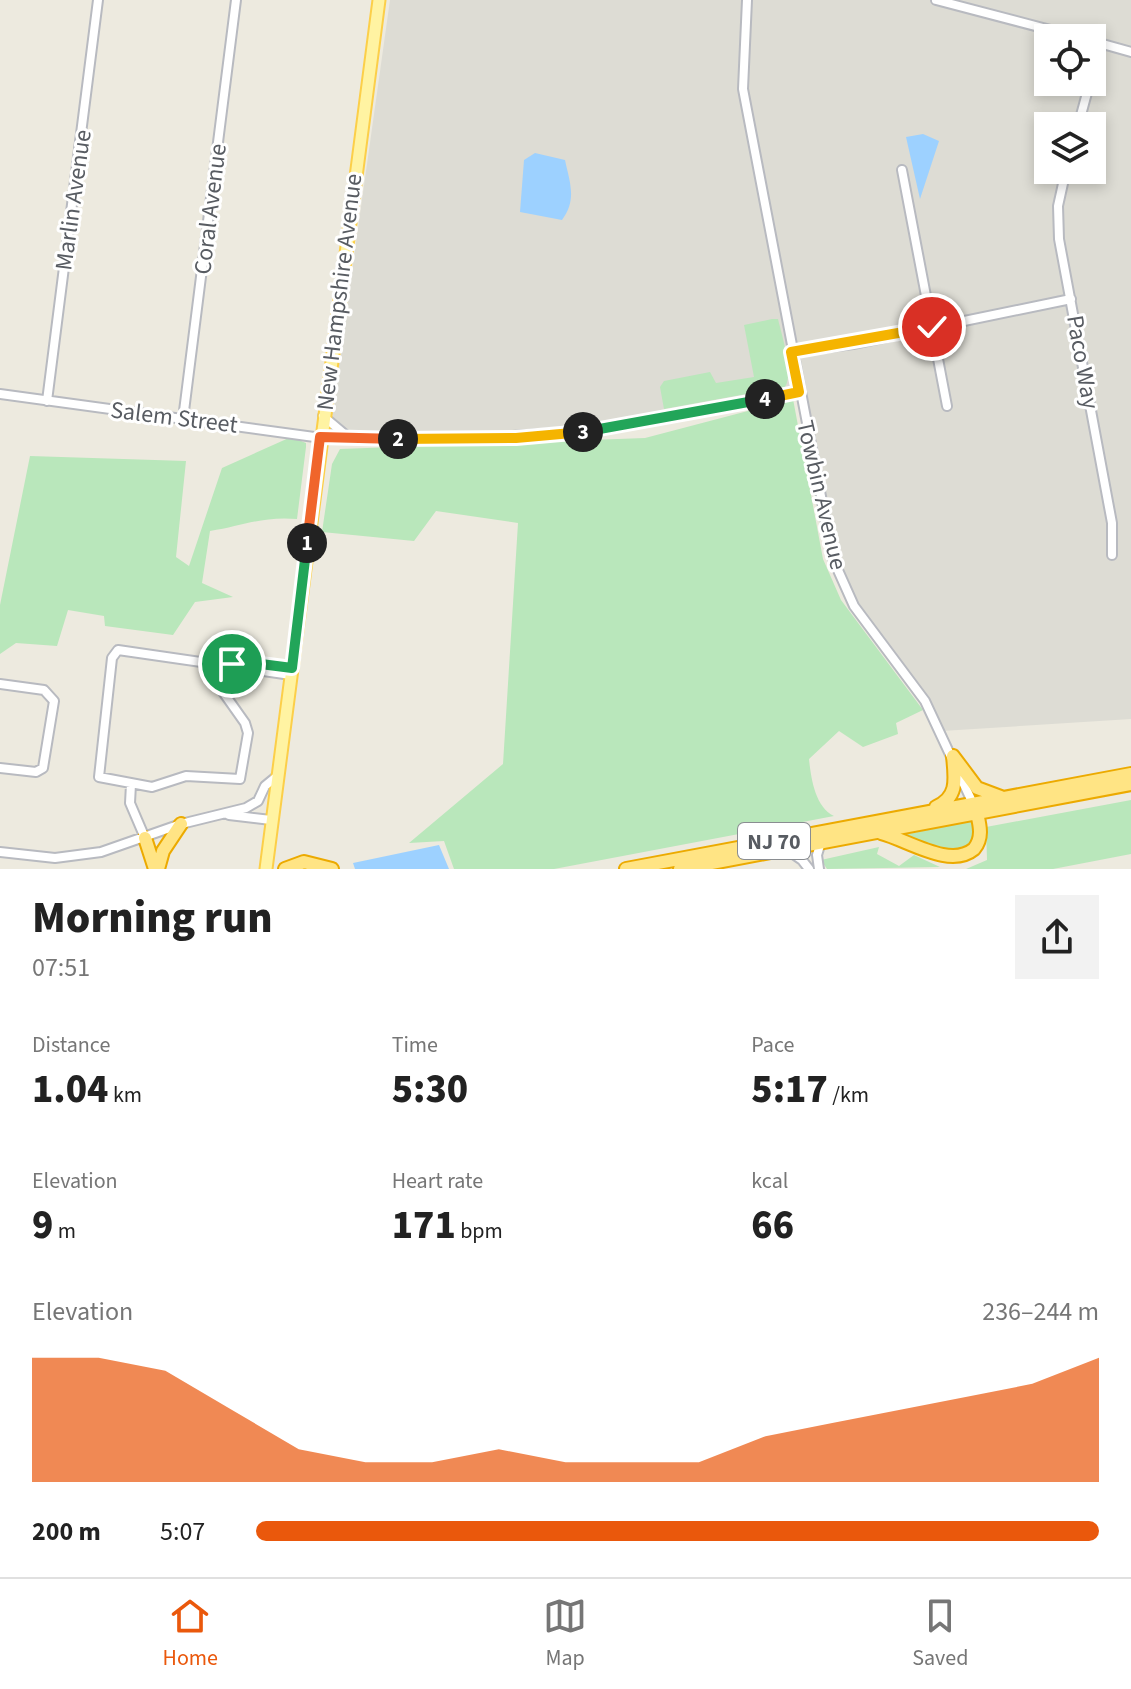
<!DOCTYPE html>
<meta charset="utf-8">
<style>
:root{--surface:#fff;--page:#f2f2f2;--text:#222;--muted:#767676;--line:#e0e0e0;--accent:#ea580c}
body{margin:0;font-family:"Source Sans 3",sans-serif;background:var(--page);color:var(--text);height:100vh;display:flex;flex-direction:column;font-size:30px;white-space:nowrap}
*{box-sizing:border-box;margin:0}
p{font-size:26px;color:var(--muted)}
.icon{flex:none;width:44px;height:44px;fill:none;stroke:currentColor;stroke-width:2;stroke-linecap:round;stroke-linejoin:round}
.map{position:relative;height:869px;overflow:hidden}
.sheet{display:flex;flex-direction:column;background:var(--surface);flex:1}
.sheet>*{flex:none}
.buttons{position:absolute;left:1034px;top:24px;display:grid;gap:16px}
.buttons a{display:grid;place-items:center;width:72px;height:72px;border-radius:0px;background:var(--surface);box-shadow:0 4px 12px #0003;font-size:40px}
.pin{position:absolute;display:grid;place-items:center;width:68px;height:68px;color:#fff;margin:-34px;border:4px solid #fff;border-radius:50%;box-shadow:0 2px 8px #0007}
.km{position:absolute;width:40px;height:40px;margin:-20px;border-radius:50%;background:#222;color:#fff;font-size:22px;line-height:40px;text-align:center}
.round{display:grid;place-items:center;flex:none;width:84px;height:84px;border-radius:0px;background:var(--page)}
.summary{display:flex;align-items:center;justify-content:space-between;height:136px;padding:0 32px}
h1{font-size:44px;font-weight:800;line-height:60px}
.metrics{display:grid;grid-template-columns:repeat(3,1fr);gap:12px;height:136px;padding:8px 32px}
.metrics div{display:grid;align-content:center}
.metrics b{font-size:40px;font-weight:800}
.metrics small{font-size:22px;font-weight:400}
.metrics p{font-size:22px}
.chart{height:224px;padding:16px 32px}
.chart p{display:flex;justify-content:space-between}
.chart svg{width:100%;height:144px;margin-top:8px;fill:var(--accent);opacity:.7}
ul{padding:0 32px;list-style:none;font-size:26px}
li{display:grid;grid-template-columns:128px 96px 1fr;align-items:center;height:60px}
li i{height:20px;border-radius:10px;background:var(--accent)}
.dock{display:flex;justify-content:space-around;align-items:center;height:112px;border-top:2px solid var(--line);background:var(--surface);font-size:22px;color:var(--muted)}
.dock a{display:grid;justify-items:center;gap:4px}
.dock .active{color:var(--accent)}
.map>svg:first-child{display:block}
</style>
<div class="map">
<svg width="1131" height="869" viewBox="0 0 1131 869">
<rect width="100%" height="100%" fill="#edeadf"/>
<path fill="#dddcd4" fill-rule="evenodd" d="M390,0h741v719l-189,12 -17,-30 -52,-66 -33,-57 -41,-185 -207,38 -201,7 -47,-8 -8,-6 -4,-10zM1048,38h44v44h-44zM1048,126h44v44h-44z"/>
<path fill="#b9e7bb" d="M772,319h6c4,17 16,54 7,68l-121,22 -4,-22 4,-6 46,-9 6,11 38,-6 -10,-52z
M793,399l30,160 18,41 82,110 -27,13 2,11 -35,13 -24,-16 -30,28c2,19 6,48 25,57l-280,53h-100l-10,-28 -35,2 94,-79 15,-241 -82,-12 -22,30 -92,-9 10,-68 8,-15 305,-11z
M291,437l15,6v4l-9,72c-35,-3 -54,7 -87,12l-8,52 31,14 -38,5 -22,33 -68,-9 -1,-10 -36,-6 -11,36 -41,-3 -16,11v-49l30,-149 156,5 -10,96 13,9 33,-98z
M1131,800v54l-78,15h-87l21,-9 -1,-33z
M973,821c6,11 0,21 -8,30l-27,1 -31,-18z
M879,847l-2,7 22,12 15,-11 26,12 -113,2 -6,-9z"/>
<path fill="#9dd1ff" d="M923,134l16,7 -19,58 -14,-62z
M535,153l30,7c5,23 12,40 -3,60l-42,-8 4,-52z
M439,845l10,24h-94l-2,-6z"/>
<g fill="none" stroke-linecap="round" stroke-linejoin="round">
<g stroke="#b8bac0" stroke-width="12">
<path id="minor" d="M747,0l-4,89 90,470 21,47 71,95 50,107
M936,0l145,38
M1092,41l39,11
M1092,76l9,-33
M1078,126l12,-44
M902,170l45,236
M1066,170l-8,36 1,33 53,284v32
M791,352l62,-8 218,-45
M0,394l329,45h137l126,-8 207,-39
M47,401l51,-401
M323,416l25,21
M183,419l53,-419
M216,662v20l29,41 3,10 -8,46 -54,-3 -34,11 -53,-10 13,-119 6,-8 173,25
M233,664l12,-2 47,6
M0,684l44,6 10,11 -11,67 -7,4 -36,-4
M131,784l-1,19 15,35
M229,815l42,5
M786,849l16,11 7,9
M0,852l55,6 46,-6 80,-28 65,-16 12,-7 7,-15 11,-9
M819,869l-2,-14 4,-13"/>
</g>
<g stroke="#fccf49" stroke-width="15">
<path id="major" d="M266,869l113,-869"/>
</g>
<g stroke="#ecaa00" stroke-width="16">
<path id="highway" d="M953,756l24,32 24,9
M936,807c23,-10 19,-29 17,-51
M881,833c27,7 69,36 93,16 9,-11 6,-23 3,-36
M145,838l10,31
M158,869l5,-18 18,-27
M285,869l19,-7 28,7
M626,869l505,-95
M680,869l451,-85"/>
</g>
<use href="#minor" stroke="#fff" stroke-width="8"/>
<use href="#major" stroke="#fff3a2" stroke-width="11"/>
<use href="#highway" stroke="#ffe484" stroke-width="12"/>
</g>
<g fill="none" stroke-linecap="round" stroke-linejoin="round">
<g stroke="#fff" stroke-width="16">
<path id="split-1" d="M232,664l13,-2 47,6 15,-125"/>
</g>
<g stroke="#fff" stroke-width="16">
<path id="split-2" d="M307,543l13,-106 78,2"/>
</g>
<g stroke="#fff" stroke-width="16">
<path id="split-3" d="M398,439l118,-1 67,-6"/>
</g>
<g stroke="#fff" stroke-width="16">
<path id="split-4" d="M583,432l182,-33"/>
</g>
<g stroke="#fff" stroke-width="16">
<path id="split-5" d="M765,399l34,-7 -8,-40 141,-25"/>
</g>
<use href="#split-1" stroke="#22a559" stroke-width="10"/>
<use href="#split-2" stroke="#f0652b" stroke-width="10"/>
<use href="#split-3" stroke="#f5b400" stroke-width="10"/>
<use href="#split-4" stroke="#22a559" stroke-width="10"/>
<use href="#split-5" stroke="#f5b400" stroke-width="10"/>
</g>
<g text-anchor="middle" stroke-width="6" stroke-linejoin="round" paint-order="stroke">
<rect fill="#fff" stroke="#8a8d91" stroke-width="2" x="738" y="823" width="72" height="36" rx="6"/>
<g font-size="22" font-weight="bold" fill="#585c62">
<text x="774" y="849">NJ 70</text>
</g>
<g font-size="24" fill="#585c62" stroke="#fff">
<text transform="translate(73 200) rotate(-82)" y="8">Marlin Avenue</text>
<text transform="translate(210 209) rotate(-83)" y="8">Coral Avenue</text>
<text transform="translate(339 292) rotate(-83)" y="8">New Hampshire Avenue</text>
<text transform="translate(1083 362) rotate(80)" y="8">Paco Way</text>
<text transform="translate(174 417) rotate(7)" y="8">Salem Street</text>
<text transform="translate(822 495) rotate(77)" y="8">Towbin Avenue</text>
</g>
</g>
</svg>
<div class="buttons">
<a><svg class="icon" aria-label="locate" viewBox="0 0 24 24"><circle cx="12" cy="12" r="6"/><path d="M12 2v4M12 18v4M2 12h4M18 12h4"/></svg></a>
<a><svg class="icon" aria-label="layers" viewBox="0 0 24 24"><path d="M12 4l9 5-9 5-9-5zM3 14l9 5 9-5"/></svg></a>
</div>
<div class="pin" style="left:232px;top:664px;background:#1e9e55"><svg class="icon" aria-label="arrive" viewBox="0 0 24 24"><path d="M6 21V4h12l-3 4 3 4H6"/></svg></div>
<div class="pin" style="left:932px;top:327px;background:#d93025"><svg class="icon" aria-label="check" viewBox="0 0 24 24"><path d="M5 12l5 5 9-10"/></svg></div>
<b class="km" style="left:307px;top:543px">1</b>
<b class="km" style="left:398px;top:439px">2</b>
<b class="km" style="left:583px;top:432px">3</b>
<b class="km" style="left:765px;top:399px">4</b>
</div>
<section class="sheet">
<div class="summary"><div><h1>Morning run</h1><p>07:51</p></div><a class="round"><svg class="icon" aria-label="share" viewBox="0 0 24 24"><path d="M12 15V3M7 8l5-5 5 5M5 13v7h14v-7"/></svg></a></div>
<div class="metrics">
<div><p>Distance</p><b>1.04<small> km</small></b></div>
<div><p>Time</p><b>5:30</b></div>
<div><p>Pace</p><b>5:17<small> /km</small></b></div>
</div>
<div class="metrics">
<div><p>Elevation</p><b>9<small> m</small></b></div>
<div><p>Heart rate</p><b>171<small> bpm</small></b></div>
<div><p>kcal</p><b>66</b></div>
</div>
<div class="chart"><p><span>Elevation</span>236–244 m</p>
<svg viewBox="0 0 160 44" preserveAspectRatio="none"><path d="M0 44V6L10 6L20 10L30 22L40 34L50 38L60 38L70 34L80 38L90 38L100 38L110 30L120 26L130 22L140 18L150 14L160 6V44z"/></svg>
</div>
<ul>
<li><b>200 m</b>5:07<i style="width:100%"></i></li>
</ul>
</section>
<nav class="dock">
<a class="active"><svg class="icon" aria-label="home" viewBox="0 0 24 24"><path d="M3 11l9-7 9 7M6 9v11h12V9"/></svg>Home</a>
<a><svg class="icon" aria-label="map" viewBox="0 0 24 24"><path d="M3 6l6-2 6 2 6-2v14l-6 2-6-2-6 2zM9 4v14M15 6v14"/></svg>Map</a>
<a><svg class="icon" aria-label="saved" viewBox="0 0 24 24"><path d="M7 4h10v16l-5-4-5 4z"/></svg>Saved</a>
</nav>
